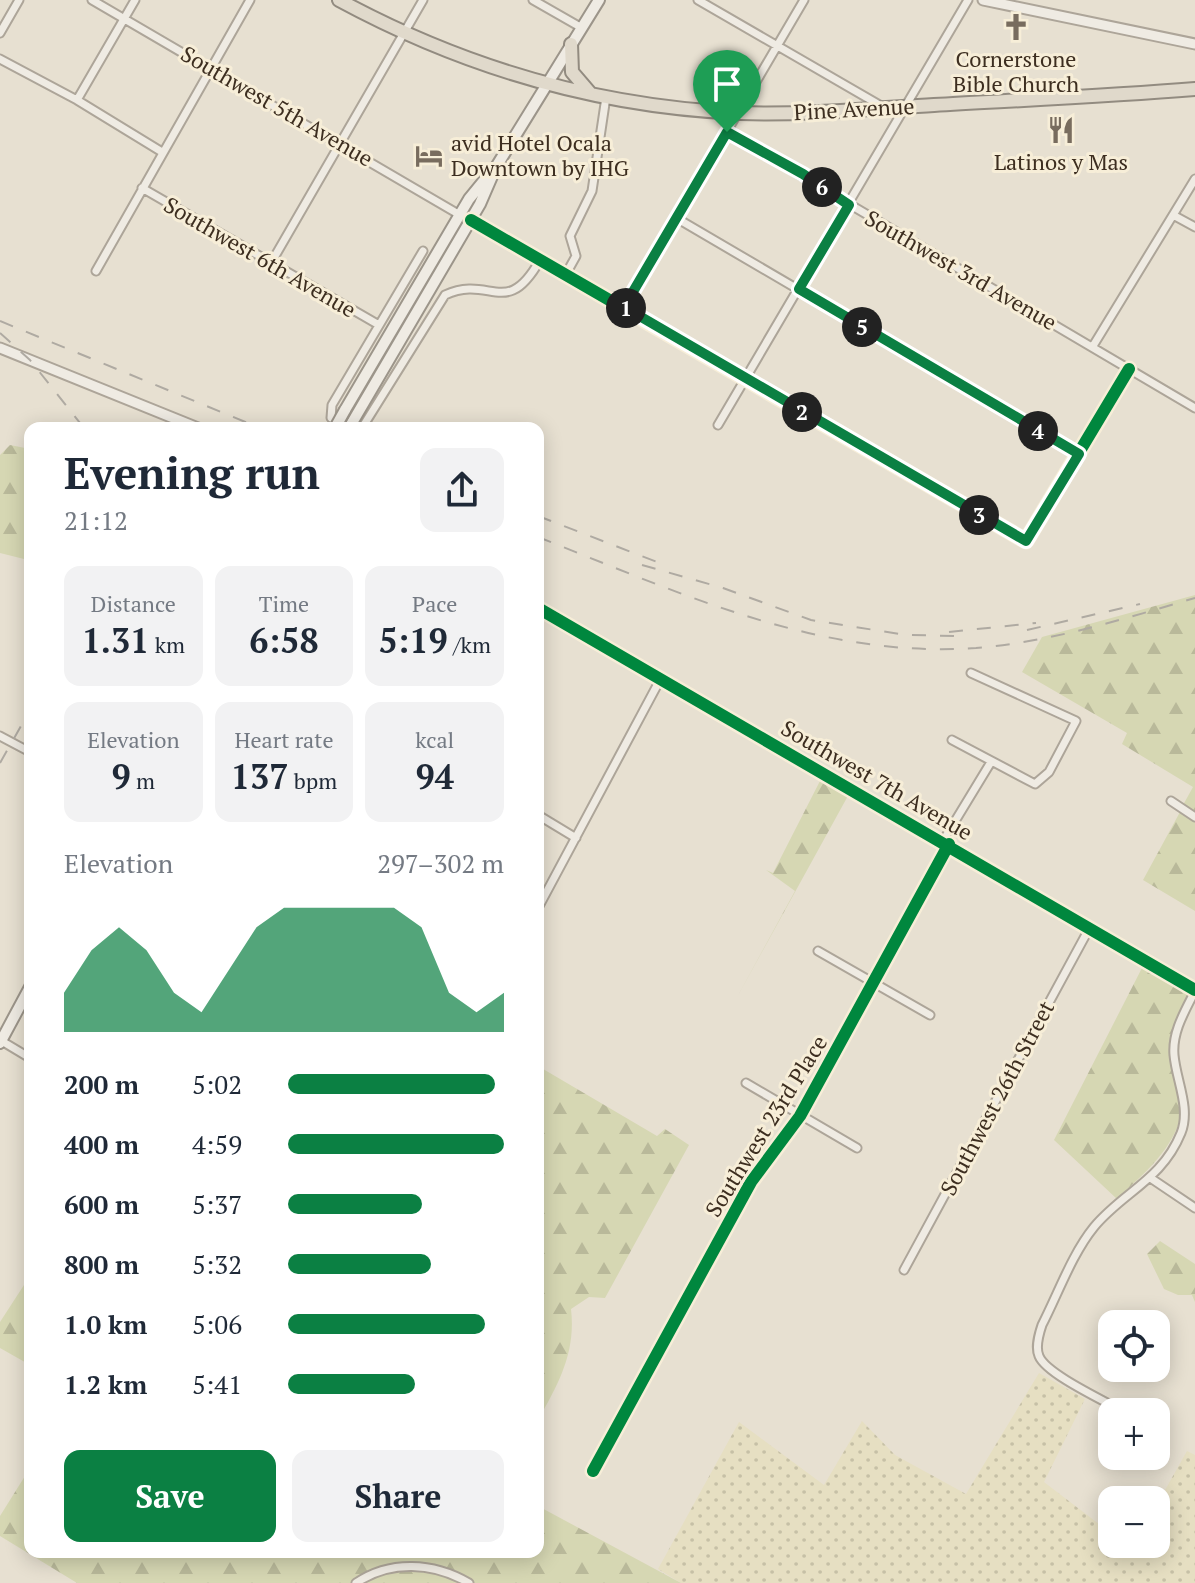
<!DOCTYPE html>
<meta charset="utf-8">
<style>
:root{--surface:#fff;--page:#f2f2f3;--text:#1f2937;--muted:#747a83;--accent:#0b8043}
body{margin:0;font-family:"PT Serif",serif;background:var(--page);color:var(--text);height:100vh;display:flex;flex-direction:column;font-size:30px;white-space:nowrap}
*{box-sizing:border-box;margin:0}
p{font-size:26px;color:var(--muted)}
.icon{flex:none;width:44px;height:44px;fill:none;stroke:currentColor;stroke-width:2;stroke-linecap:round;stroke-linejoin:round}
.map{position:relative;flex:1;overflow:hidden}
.details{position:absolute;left:24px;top:422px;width:520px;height:1136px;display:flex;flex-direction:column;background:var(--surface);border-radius:16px;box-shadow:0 4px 20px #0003}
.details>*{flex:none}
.controls{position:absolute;left:1098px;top:1310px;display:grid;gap:16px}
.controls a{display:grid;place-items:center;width:72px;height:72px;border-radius:16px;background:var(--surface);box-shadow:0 4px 20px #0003;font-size:40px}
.pin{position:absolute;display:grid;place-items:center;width:68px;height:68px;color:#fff;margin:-82px -34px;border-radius:50% 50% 50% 0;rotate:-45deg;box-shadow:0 0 8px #0007}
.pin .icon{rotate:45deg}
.km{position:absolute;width:40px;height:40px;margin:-20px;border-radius:50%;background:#222;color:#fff;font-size:22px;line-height:40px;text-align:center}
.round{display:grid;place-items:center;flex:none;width:84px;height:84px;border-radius:16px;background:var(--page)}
.headline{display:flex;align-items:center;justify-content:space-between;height:136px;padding:0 40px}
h1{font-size:44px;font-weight:800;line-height:60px}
.stats{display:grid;grid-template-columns:repeat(3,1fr);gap:12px;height:136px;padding:8px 40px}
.stats div{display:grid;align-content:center;border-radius:16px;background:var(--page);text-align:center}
.stats b{font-size:34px;font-weight:800}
.stats small{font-size:22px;font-weight:400}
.stats p{font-size:22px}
.chart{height:224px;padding:16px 40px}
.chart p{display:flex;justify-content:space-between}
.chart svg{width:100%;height:144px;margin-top:8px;fill:var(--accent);opacity:.7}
.button{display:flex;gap:16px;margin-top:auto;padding:16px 40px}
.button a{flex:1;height:92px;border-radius:16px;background:var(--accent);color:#fff;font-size:32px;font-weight:800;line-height:92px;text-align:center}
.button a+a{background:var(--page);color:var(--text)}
ul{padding:0 40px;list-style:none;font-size:26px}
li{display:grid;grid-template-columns:128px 96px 1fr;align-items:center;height:60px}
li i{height:20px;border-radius:10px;background:var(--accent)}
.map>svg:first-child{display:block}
</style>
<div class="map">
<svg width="1195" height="1583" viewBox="0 0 1195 1583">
<defs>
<pattern id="farmland-dots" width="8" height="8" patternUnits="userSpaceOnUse" patternTransform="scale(2)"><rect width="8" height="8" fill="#e6dfc2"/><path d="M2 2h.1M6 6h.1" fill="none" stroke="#c6c0a6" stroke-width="1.8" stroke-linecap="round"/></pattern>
<pattern id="forest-firs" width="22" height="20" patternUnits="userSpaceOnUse" patternTransform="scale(2)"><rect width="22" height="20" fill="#d6d7b3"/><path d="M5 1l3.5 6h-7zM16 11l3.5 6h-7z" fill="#b9b99a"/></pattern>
</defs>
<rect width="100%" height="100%" fill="#e7e0d1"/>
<path fill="url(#farmland-dots)" d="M1039,1373l46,26 -41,83 68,52v10h13l7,5 3,-5h21v-38l31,-55 8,4v128h-514l-23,-14 81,-147 85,63 38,-64 33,34 71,39z"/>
<path fill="url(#forest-firs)" d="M10,445l20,4v81l-3,1 -3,28 -24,-6v-98z
M1195,595v218l-12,-8 10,-18 -71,-43 5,-11 -105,-61 20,-35z
M821,779l28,15 -114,207 60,-110 -29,-21 7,3z
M1180,812l15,9v90l-52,-31z
M1144,964l46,27c-8,20 -22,42 -20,64 2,23 17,50 7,73 -13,30 -37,49 -60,71l-63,-59z
M538,1066l119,70 8,-7 24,16 -84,153 -16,-1 -18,12c5,43 -12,74 -33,111z
M1160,1241l35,23v38l-3,-7h-14l-14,-6 -17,-35z
M24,1285l6,3v77l-30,-17v-26z
M30,1468v84h508v-46l143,77h-604l-77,-47v-20z"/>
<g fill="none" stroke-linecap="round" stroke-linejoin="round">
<g stroke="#ada599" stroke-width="11">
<path id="minor" d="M92,0l368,215
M533,0l49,28
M698,0l185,107
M0,33l19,-33
M0,59l77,41 85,52
M77,100l58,-100
M727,132l468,276
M142,188l237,137
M1173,215l22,12
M678,219l401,235
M471,220l555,321 103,-172
M271,263l152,-263
M96,271l154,-271
M566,274l10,-18 -6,-20 22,-45 14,-94
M624,307l180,-307
M1093,346l102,-167
M718,425l250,-425
M345,428l-14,-10 1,-13 91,-154
M362,428l83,-133c46,-21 61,25 95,-35
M0,736l30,16
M952,740l83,44 14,-12 27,-51 -105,-48
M1171,801l24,16
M538,815l38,23
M943,841l48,-79
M538,908l123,-230
M818,951l112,64
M0,1040l30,18
M746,1083l111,65
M1152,1179l43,29
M904,1270l186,-343
M1124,1412c-19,-11 -78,-38 -85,-56 -4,-9 0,-22 3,-31 16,-31 30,-71 52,-98 29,-35 68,-47 87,-94 10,-25 -5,-53 -7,-78 -2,-23 11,-44 21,-64
M593,1471l158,-289 49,-66 149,-272
M356,1583c34,-23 77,-21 113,0"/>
</g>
<g stroke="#ada599" stroke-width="13">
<path id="tertiary" d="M983,0l212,44
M0,348l198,80
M538,608l657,382"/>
</g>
<g stroke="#9c958a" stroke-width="14">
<path id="secondary" d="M345,410l124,-211 18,-22
M349,428l131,-224 16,-37 103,-167
M0,1043l30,-56"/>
</g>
<g stroke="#928b80" stroke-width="16">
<path id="trunk" d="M339,0c124,67 259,107 401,113 64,2 129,-4 194,-8 87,-5 174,-9 261,-16
M571,44l1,28 18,21"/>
</g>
<use href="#minor" stroke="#efebe3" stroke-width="7"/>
<use href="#tertiary" stroke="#efebe3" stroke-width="9"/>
<use href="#secondary" stroke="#efebe3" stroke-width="10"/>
<use href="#trunk" stroke="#e0d9cb" stroke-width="12"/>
<path stroke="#afaaa2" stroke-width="2" stroke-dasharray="14 14" stroke-linecap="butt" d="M0,321l260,107
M0,333l30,27 54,68
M538,516l119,46
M538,537c142,56 282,122 438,111 75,-6 147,-29 219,-50
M642,565l81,23 88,32 95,15 54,1
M1027,630l113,-26
M949,632l87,-9
M0,763l30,-53"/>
<g stroke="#9c958a" stroke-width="14" stroke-linecap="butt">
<path id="secondary-bridge" d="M335,428l10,-18"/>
</g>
<use href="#secondary-bridge" stroke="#efebe3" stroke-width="10"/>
<g stroke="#f7eed8" stroke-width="17">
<path id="cycleway" d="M471,220l555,321 103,-172
M538,608l657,382
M593,1471l158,-289 49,-66 149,-272"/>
</g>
<use href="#cycleway" stroke="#00873e" stroke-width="12"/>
</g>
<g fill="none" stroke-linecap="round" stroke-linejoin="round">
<g stroke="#fff" stroke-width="16">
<path id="route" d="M727,132l76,42 46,31 -50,84 280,165 -53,87 -402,-234z"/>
</g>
<use href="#route" stroke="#0b8043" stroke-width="10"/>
</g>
<defs>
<g id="church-bare" transform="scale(2.16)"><path d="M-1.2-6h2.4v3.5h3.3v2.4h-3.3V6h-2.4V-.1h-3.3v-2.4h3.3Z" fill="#786c5e" stroke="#f7eed8" stroke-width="2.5" paint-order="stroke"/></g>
<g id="restaurant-bare" transform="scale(2.16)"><path d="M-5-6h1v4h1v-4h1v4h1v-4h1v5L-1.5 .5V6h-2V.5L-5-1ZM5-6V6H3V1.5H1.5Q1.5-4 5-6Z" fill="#786c5e" stroke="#f7eed8" stroke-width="2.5" paint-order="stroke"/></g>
<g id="hotel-bare" transform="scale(2.16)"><path d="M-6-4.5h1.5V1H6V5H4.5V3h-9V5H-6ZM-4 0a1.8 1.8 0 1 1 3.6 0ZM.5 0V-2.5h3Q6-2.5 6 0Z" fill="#786c5e" stroke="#f7eed8" stroke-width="2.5" paint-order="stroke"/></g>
</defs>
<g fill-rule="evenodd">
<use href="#church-bare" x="1016" y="27"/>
<use href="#restaurant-bare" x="1061" y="130"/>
<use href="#hotel-bare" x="429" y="156"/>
</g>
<g text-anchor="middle" stroke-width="6" stroke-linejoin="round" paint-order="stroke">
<g font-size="22" fill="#3d2e20" stroke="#f7eed8">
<text x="1016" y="67">Cornerstone<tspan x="1016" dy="25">Bible Church</tspan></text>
<text x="451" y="151" text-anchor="start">avid Hotel Ocala<tspan x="451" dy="25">Downtown by IHG</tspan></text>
<text x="1061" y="170">Latinos y Mas</text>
</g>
<g font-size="22" fill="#3d2e20" stroke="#f7eed8">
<text transform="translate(277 106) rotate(30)" y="8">Southwest 5th Avenue</text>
<text transform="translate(854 109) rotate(-3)" y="8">Pine Avenue</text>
<text transform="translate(260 257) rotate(30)" y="8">Southwest 6th Avenue</text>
<text transform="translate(961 270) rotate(30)" y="8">Southwest 3rd Avenue</text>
<text transform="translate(877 780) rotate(30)" y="8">Southwest 7th Avenue</text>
<text transform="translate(997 1098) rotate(-62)" y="8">Southwest 26th Street</text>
<text transform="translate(766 1126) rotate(-58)" y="8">Southwest 23rd Place</text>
</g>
</g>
</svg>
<div class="controls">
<a><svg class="icon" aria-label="locate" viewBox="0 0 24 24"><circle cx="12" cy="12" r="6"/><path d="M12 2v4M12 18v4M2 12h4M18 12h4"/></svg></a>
<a>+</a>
<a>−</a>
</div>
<div class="pin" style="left:727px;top:132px;background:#1e9e55"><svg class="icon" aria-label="arrive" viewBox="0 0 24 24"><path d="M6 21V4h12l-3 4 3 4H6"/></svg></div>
<b class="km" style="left:626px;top:308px">1</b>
<b class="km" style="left:802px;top:412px">2</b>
<b class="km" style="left:979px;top:515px">3</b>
<b class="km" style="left:1038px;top:431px">4</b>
<b class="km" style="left:862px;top:327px">5</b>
<b class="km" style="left:822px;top:187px">6</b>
<section class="details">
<div class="headline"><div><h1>Evening run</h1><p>21:12</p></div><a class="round"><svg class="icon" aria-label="share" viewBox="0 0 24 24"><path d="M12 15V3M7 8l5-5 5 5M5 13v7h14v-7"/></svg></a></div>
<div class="stats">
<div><p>Distance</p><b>1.31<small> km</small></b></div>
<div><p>Time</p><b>6:58</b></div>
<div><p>Pace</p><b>5:19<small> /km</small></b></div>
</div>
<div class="stats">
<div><p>Elevation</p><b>9<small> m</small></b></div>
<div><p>Heart rate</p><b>137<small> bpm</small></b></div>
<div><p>kcal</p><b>94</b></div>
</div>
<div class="chart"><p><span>Elevation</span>297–302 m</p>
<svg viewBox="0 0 160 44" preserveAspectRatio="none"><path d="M0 44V32L10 19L20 12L30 19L40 32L50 38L60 25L70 12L80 6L90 6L100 6L110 6L120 6L130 12L140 32L150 38L160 32V44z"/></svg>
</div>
<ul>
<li><b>200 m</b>5:02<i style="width:96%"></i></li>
<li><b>400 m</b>4:59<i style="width:100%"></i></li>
<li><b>600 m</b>5:37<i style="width:62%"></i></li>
<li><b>800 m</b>5:32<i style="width:66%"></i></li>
<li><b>1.0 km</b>5:06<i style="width:91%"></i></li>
<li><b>1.2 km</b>5:41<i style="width:59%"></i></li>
</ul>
<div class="button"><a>Save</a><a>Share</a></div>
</section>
</div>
